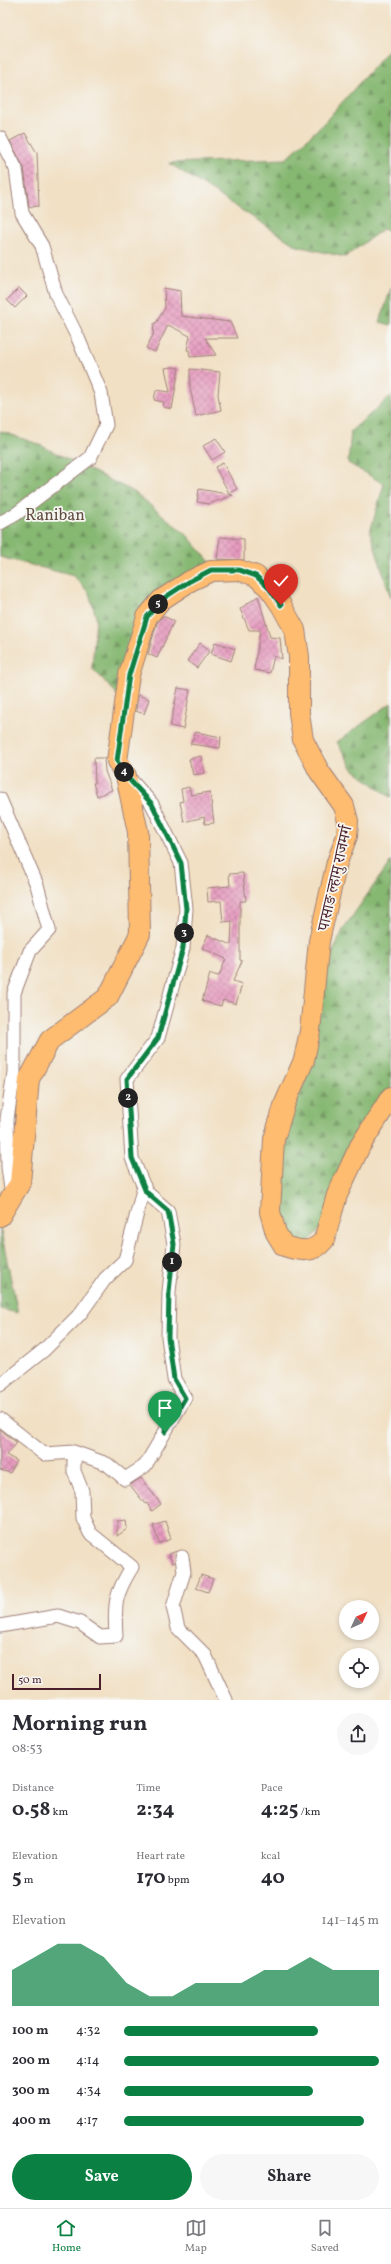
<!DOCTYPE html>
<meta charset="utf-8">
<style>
:root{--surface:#fff;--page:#f7f7f7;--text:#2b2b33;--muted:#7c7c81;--line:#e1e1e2;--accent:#0b8043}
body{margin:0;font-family:Vollkorn,"Noto Serif Devanagari",serif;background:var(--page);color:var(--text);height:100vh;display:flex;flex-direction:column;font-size:15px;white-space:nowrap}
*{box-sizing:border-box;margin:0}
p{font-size:13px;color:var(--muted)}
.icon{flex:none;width:22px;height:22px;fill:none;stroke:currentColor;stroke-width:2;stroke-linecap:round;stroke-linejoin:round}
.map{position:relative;height:1700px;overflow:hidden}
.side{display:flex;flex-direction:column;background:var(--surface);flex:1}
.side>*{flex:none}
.needle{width:26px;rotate:46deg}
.buttons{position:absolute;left:339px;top:1600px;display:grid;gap:8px}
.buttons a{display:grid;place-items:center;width:40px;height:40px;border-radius:50%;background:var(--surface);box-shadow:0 2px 6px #0003;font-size:20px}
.scale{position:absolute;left:12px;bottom:10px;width:89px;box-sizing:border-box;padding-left:4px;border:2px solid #4a1f2b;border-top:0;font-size:11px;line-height:14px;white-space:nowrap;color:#4a1f2b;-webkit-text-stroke:3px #f6f6f2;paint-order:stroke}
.pin{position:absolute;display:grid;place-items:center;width:34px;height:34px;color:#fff;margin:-41px -17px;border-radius:50% 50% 50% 0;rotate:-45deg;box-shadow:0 0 4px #0007}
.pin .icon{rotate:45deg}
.km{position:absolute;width:20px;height:20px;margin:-10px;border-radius:50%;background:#222;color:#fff;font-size:11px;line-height:20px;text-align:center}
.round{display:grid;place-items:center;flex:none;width:42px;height:42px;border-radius:21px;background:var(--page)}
.head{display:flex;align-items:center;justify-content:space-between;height:68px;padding:0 12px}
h1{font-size:22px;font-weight:700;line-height:30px}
.stats{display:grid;grid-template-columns:repeat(3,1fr);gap:6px;height:68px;padding:4px 12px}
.stats div{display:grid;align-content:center}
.stats b{font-size:20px;font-weight:700}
.stats small{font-size:11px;font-weight:400}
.stats p{font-size:11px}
.chart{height:112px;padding:8px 12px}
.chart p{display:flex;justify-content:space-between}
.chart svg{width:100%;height:72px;margin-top:4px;fill:var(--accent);opacity:.7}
.cta{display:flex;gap:8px;margin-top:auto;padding:8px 12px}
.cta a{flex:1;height:46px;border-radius:24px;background:var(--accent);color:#fff;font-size:16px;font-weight:700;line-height:46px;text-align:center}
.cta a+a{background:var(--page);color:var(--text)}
ul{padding:0 12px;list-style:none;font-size:13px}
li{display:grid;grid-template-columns:64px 48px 1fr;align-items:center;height:30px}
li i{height:10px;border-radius:5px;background:var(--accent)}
.menu{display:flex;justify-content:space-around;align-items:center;height:56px;border-top:1px solid var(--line);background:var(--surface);font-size:11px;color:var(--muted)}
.menu a{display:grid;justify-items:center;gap:2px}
.menu .selected{color:var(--accent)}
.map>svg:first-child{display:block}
</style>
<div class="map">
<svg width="391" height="1700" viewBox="0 0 391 1700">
<defs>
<pattern id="forest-firs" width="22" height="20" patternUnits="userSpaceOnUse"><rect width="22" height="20" fill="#86b872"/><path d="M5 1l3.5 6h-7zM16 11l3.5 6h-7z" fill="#70955e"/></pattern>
<pattern id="building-cross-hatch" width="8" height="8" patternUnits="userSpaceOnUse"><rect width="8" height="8" fill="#e69abe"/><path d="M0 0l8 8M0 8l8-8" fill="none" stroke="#bc7d9b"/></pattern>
</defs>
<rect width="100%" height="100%" fill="#f6f6f2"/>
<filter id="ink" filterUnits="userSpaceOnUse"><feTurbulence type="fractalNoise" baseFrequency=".025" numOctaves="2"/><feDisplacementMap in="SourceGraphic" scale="8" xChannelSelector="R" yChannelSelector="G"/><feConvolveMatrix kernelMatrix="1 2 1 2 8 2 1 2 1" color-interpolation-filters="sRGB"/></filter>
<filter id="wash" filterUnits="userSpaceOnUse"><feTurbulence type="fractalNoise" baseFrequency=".012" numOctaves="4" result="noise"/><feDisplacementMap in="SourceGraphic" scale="16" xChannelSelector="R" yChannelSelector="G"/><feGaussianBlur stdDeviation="0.9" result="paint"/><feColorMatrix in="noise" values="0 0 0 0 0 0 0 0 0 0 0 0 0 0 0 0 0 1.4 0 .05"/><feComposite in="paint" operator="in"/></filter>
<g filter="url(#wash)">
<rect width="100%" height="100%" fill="#f1e0c4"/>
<path fill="url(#forest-firs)" stroke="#686c4e" d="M391,47v183l-8,-1 -38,28 -48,-11 -128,-83 117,-4 37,-35z
M391,288v37l-11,-3z
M391,396v202l-21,-66 14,-48 -36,-21 3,-32z
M0,431l38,13 96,48 53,43 23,27 -51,31 -40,103 -27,-28 4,-51 -7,-24 -15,-17 -74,-19z
M391,703v95l-38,-29 -16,-27z
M391,861v226l-71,142 -12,13h-14l-10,-13 -5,-20 3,-71 44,-172 18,-38z
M0,1227l18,86 -18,-4z"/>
<g id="blocks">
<path fill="url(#building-cross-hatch)" d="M25,133l12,20 2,53 -10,1 -5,-39 -14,-27z
M19,288l8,8 -12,12 -8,-8z
M164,288l16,3 1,25 49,6 7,16h-32l11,17 -26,2 -1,-7h-2l3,-14 -22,-11 -13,27 -9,-4 7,-13 1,-12h2l9,-15z
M173,367l6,1 -7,41 -9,-2 1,-5 -10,-2 2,-10 14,2 -5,-24z
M190,369l30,3 -2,23 3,15 -25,6 -6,-28z
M216,438l9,14 -13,8 -9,-14z
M223,463l14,26 -8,4 -14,-26z
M199,489l34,6 -24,9 -12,-2z
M220,537l24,2v21l-27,-1z
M258,596l12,41 10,1 2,21 -8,-3 -4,17 -16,-3 6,-40h-11l-9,-21z
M163,616l11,5 -17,37 -9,-4 9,-31z
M215,642l20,7 -4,12 -20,-7z
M200,643l10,7 -13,18 -10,-7z
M178,688l12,2 -7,39 -13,-3z
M138,695l11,4 -5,15 -8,-3z
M196,732l25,5 -1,11 -30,-4z
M201,756l4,17 -12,2 -4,-16z
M94,758h10l1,13 7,19 -15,6 -4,-13h2z
M189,787l2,8 19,-3 4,31 -9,1 -1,-7 -20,5 -4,-20 3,-1 -2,-12z
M243,873l3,28h-6v59l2,1 -9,20 9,3 -6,20 -13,-4 -2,6 -19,-5 8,-27 9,2 7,-17 -24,-11 6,-13 23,10 1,-24 -9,1 -2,-21 -13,1 -1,-14 23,-2 -1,-12z
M0,1429l17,14 -11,12 11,6 -7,12 -10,-3z
M141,1478l20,26 -9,7 -5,-8 -2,1 -15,-19z
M126,1520l1,9 -10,7v-15z
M165,1521l6,18 -12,4 -6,-18z
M177,1551l-2,11 -3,1 -3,-9z
M201,1575l12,4 -5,13 -12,-4z"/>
</g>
</g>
<g filter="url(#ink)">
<use href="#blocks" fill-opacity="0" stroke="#9e8078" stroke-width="1"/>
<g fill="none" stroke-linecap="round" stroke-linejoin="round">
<g stroke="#9e8078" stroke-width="15">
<path id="street" d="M0,138l16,31 6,44 20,33 14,48 22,44 23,55 5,32 -16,33 -74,56 -16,9
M0,799l37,86 12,45 -19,21 -16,42v79l-7,47 1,48 4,29
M0,1385l44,-35 36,-36 25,-35 20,-19 19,-74
M0,1419l44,35 30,-2 33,12 18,15 20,-13 40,-68 -11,-19 -6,-42 1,-45 5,-48 -6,-33 -22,-19 -14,-34 -5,-79 31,-41 25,-90 3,-39 -5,-46 -29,-59 -24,-27
M182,1557l2,15 -11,35 5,21 27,27 21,45
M0,1626l58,-10 22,7 20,14 16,-1c-2,-32 -1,-42 16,-69l-42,-34 -7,-15 -1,-27 -8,-20v-19"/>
</g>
<g stroke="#9e8078" stroke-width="22">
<path id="primary" d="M0,1216l20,-33 9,-104 21,-39 58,-43 32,-63 -2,-102 -12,-56 -9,-15 12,-86 18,-58 14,-17 29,-19 21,-10 28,-1 17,6 14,13 11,16 14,25 4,27v56l4,27 16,31 25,35 4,15 -1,15 -10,26 -18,79 -9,90 -6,29 -19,43 -11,36 -4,73 6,21 8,13c16,5 29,8 40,-6l13,-45 23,-49 31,-49"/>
</g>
<use href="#street" stroke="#fff" stroke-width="13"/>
<use href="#primary" stroke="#febc70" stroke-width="20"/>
</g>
</g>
<g fill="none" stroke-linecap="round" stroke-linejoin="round" filter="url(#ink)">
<g stroke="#fff" stroke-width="8">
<path id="route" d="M165,1432l20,-34 -11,-19 -6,-42 1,-45 5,-48 -6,-33 -22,-19 -14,-34 -5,-79 31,-41 25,-90 3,-39 -5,-46 -29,-59 -26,-28 -9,-15 12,-86 18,-58 14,-17 29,-19 21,-11h28l17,6 14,13 11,16"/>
</g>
<use href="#route" stroke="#0b8043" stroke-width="5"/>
</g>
<g text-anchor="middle" stroke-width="3.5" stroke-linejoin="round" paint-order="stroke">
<g font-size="16" fill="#624d41" stroke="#f6f6f2">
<text x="55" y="520">Raniban</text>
</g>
<g font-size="16" fill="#4a1f2b" stroke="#f6f6f2">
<text transform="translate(334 878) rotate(-77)" y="6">पासाङ ल्हामु राजमर्ग</text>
</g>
</g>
</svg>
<div class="buttons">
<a><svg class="needle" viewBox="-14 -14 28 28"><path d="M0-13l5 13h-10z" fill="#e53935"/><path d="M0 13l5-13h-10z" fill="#7c7c81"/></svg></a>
<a><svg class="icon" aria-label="locate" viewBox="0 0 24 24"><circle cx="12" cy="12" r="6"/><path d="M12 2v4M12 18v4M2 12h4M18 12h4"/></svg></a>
</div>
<div class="scale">50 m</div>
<div class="pin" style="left:165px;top:1432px;background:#1e9e55"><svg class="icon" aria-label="arrive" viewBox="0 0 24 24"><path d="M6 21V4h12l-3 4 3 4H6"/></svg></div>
<div class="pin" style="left:281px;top:605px;background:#d93025"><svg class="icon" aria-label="check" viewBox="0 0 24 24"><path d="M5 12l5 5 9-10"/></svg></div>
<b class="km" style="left:172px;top:1262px">1</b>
<b class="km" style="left:128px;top:1098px">2</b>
<b class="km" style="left:184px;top:933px">3</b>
<b class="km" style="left:124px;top:772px">4</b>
<b class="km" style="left:158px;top:604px">5</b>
</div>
<section class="side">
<div class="head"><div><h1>Morning run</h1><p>08:53</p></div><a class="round"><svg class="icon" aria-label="share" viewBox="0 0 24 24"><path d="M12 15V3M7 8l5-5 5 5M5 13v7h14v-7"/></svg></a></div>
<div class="stats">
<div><p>Distance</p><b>0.58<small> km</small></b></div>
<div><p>Time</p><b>2:34</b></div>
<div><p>Pace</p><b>4:25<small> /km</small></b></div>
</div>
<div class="stats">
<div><p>Elevation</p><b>5<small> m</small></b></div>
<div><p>Heart rate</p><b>170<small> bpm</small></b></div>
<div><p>kcal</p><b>40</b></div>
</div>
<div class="chart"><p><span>Elevation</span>141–145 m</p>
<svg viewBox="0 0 160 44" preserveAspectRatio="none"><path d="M0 44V22L10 14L20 6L30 6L40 14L50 30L60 38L70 38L80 30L90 30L100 30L110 22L120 22L130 14L140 22L150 22L160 22V44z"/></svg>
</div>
<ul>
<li><b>100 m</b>4:32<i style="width:76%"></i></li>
<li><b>200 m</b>4:14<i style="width:100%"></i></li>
<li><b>300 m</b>4:34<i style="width:74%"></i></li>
<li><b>400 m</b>4:17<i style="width:94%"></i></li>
</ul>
<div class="cta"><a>Save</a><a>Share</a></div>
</section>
<nav class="menu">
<a class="selected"><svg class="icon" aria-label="home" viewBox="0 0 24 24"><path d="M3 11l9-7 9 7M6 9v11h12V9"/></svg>Home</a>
<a><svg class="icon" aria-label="map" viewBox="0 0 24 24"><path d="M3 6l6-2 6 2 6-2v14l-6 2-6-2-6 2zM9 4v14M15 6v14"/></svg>Map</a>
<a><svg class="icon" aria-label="saved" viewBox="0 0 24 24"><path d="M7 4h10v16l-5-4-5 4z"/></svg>Saved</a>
</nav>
